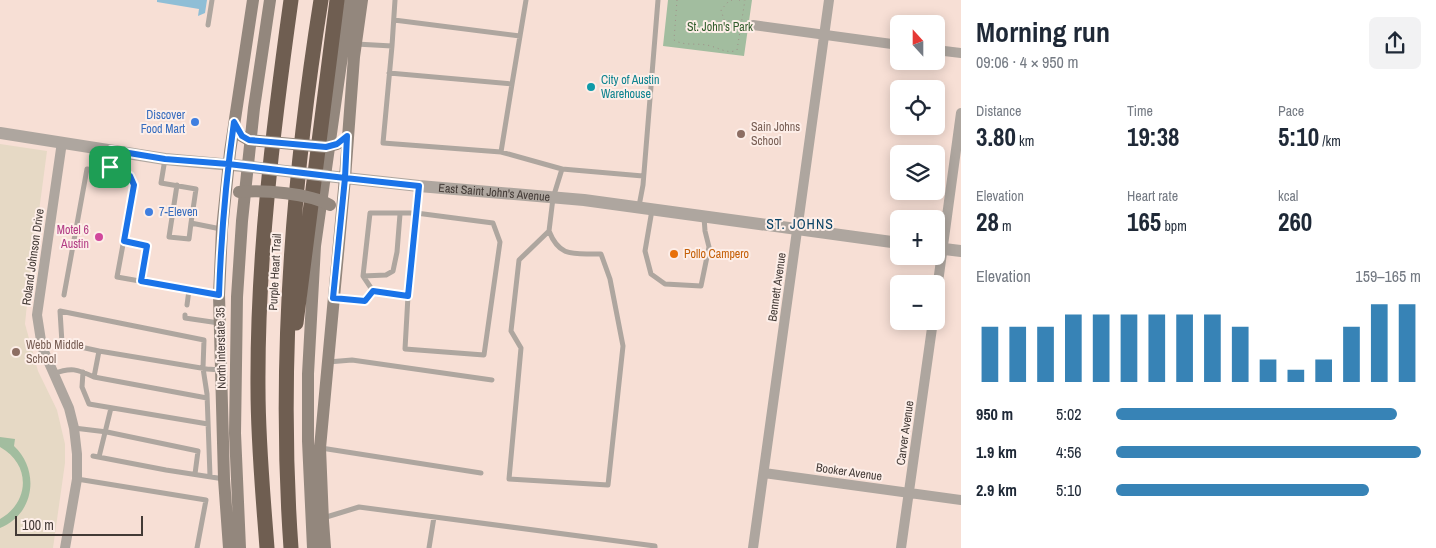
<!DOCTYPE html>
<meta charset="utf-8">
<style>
:root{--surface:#fff;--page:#f2f2f3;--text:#1f2937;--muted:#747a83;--accent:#3783b6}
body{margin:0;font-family:"Archivo Narrow",sans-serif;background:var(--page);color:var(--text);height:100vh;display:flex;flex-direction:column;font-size:19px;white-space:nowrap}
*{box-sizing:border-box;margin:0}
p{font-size:16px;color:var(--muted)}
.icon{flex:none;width:28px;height:28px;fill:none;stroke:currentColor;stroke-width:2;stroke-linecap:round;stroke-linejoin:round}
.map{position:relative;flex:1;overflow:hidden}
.details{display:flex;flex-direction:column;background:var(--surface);width:475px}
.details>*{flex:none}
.needle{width:32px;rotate:339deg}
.buttons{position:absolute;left:890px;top:15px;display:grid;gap:10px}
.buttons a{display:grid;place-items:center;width:55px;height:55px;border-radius:8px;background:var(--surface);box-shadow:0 2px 12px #0003;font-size:25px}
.scale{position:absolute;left:15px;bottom:12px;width:128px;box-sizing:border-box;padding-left:5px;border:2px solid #433a36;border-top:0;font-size:14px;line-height:18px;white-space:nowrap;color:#433a36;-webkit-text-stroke:4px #fdeee8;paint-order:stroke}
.pin{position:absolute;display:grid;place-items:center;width:42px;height:42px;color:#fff;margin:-21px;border-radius:10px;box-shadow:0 2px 8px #0006}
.round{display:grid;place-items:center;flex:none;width:52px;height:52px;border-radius:8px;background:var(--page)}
.headline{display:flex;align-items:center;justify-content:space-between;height:85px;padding:0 15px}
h1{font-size:28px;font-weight:700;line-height:38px}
.figures{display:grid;grid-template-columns:repeat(3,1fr);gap:8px;height:85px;padding:5px 15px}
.figures div{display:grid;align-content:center}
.figures b{font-size:25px;font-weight:700}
.figures small{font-size:14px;font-weight:400}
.figures p{font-size:14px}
.chart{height:140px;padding:10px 15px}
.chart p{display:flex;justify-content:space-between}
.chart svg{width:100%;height:90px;margin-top:5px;stroke:var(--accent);stroke-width:6}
ul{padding:0 15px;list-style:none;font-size:16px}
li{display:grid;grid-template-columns:80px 60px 1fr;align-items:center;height:38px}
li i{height:12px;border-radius:6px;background:var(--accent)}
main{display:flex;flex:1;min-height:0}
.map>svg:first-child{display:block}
</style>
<main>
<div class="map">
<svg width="961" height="548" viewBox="0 0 961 548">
<rect width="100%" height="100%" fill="#f7dfd5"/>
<path fill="#e6d9c5" d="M0,144l47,7 -19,143 -3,30 13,47 19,39 8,34v19l-12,85h-53z"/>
<path fill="#a2bd9f" d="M668,0h84l-8,56 -81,-10z
M0,437l15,2 -1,7c26,24 21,68 -14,82v-9c30,-17 31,-55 0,-72z"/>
<path fill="#8fbed6" d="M157,0h50l-2,13 -7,3 1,-7 -42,-7z"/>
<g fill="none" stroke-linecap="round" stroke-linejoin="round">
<path stroke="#a08f88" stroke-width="1" stroke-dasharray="1 4" stroke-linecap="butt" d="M677,0l-3,40c10,6 21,3 32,5 10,1 21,10 31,5l8,-50
M732,0l-4,2 -7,8 3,10 18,3
M739,0l5,1"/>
<path stroke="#aea69f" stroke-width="5" d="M208,25l4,-25
M520,36l6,-36
M356,44l36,2 -9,97 118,9 61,17 -9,29 -4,33 -30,29 -8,71 10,17 -12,131 99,6 15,-139 -13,-67 -9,-25c-26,-1 -41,5 -52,-23
M392,46l3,-46
M389,73l123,11 8,-48 -126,-16
M111,151l-2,21 21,4 4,9 -17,92 102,18
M501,152l11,-68
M165,159l-4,24 35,6 -5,34 30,6
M562,169l81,7
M177,185l-8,52 20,2 2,-16
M639,206l4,-21 15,-185
M652,210l-7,41 6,23 14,10 36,2 8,-39 -4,-16 -1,-14
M124,241l23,4 -6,36
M363,276l23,-1 7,-4 4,-19 3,-38
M373,291l-10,-15 7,-63h46l77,10 7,19 -16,113 -79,-6 3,-53
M64,295l23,-126 22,3
M335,298l30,3 8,-10 35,5 11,-109
M187,305l2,-15
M185,315v3l34,5
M99,351l-37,-8 -2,-32 144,29 -1,28 4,26 3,82
M328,362l24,-2 140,20
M83,372l-1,15 7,17 119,20
M53,374c18,-7 24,-5 41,3l5,-26 108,18 14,1
M94,377l113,21
M74,428l33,4 91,19 -3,23
M321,448l160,25
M93,456l73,14 58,9
M99,457l12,-49
M77,479l129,21 -9,48
M323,518l36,-11 296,39v2
M429,548l5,-31"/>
<path stroke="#aea69f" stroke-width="10" d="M753,25l146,20
M936,50l25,3
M62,142l-25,173 5,32 27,61 5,20 3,26v25l-12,69
M936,297l25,-184
M764,473l197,27
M753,548l76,-548
M901,548l32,-227"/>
<g stroke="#aea69f" stroke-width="12">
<path d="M0,133l165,26 78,7"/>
<path id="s1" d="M327,176l92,10 165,14 315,43"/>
<path d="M936,248l25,3"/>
</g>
<path stroke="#93877d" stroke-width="12" d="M229,548l-5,-69 -5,-184 3,-66 8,-77 23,-152
M240,548l-5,-115 2,-136 5,-76 12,-113 16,-108
M313,548l-5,-107v-67l7,-128 35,-246
M325,548l-2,-27 -3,-73 25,-270 9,-121 8,-57"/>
<path stroke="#6f5e51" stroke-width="15" d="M296,323l41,-323
M267,548c-4,-53 -9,-106 -9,-159 -1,-130 15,-260 33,-389
M291,548c-13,-183 1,-367 30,-548"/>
<path stroke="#aea69f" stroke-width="12" d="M243,166l84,10"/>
<path stroke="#93877d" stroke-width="12" d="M242,136l7,4 77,7 11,-3
M239,192c26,-2 69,1 91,13"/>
</g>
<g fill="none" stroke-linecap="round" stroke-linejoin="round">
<g stroke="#fff" stroke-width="10">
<path id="route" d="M110,167l1,-17 54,9 63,5 117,14 -12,120 32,3 8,-10 35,5 11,-110 -74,-8 2,-42 -10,8 -11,3 -77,-7 -7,-4 -8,-14c-8,57 -13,115 -15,173l-78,-14 6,-35 -23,-5 10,-56 -4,-9 -5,-2 -16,-2 1,-5"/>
</g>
<use href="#route" stroke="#1a73e8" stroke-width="6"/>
</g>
<circle fill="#0f9aa8" stroke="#fdeee8" stroke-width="2" cx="591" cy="87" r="5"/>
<g fill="#3f7fe0" stroke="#fdeee8" stroke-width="2">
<circle cx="195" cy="122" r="5"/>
<circle cx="149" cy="212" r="5"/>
</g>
<g fill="#8d6e63" stroke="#fdeee8" stroke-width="2">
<circle cx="741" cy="134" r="5"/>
<circle cx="16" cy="352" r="5"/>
</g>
<circle fill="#d1479c" stroke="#fdeee8" stroke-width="2" cx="99" cy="237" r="5"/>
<circle fill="#e8710a" stroke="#fdeee8" stroke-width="2" cx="674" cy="254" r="5"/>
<g text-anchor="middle" stroke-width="4" stroke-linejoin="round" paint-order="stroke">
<g font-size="12" fill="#325e2d" stroke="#fdeee8">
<text x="720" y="31">St. John's Park</text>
</g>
<g font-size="12" fill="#0d838f" stroke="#fdeee8" text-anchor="start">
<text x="601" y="84">City of Austin<tspan x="601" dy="14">Warehouse</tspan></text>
</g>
<g font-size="12" fill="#366cbe" stroke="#fdeee8" text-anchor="end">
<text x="185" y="119">Discover<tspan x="185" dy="14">Food Mart</tspan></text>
<text x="159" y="216" text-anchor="start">7-Eleven</text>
</g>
<g font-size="12" fill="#785e54" stroke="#fdeee8" text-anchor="start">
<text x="751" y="131">Sain Johns<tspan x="751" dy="14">School</tspan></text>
<text x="26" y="349">Webb Middle<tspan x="26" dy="14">School</tspan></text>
</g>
<g font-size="12" fill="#433a36" stroke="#fdeee8">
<text dy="4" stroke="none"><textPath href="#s1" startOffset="168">East Saint John's Avenue</textPath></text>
<text transform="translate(33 257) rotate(-82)" y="4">Roland Johnson Drive</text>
<text transform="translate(275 272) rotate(-87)" y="4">Purple Heart Trail</text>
<text transform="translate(777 287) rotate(-82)" y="4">Bennett Avenue</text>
<text transform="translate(221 348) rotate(-91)" y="4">North Interstate 35</text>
<text transform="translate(905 433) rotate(-82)" y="4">Carver Avenue</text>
<text transform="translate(849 472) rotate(8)" y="4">Booker Avenue</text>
</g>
<g font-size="12" fill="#b23c85" stroke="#fdeee8" text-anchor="end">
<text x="89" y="234">Motel 6<tspan x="89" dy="14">Austin</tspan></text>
</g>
<g font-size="12" fill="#c56008" stroke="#fdeee8" text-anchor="start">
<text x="684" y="258">Pollo Campero</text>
</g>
<g font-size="14" letter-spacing="1" fill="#0a4365" stroke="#fdeee8">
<text x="800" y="229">ST. JOHNS</text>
</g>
</g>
</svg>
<div class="buttons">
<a><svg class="needle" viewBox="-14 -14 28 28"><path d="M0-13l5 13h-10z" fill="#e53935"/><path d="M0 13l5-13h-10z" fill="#747a83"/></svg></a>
<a><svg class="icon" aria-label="locate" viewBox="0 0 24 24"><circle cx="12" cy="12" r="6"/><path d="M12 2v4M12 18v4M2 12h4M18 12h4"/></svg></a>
<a><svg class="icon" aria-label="layers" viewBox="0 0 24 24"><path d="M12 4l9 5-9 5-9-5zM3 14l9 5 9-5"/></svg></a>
<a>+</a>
<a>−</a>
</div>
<div class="scale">100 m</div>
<div class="pin" style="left:110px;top:167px;background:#1e9e55"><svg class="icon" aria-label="arrive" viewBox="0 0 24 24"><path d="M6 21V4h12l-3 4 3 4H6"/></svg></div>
</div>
<section class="details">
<div class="headline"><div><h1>Morning run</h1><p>09:06 · 4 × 950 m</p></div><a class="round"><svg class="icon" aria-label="share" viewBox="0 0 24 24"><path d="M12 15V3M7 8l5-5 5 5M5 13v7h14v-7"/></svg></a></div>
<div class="figures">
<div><p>Distance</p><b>3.80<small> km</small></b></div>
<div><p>Time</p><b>19:38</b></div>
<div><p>Pace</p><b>5:10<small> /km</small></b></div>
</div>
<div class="figures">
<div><p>Elevation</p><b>28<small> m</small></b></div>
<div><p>Heart rate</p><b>165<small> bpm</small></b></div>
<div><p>kcal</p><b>260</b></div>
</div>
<div class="chart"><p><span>Elevation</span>159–165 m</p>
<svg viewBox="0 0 160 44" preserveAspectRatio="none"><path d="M5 44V17M15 44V17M25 44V17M35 44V11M45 44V11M55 44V11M65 44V11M75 44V11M85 44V11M95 44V17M105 44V33M115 44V38M125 44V33M135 44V17M145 44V6M155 44V6"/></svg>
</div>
<ul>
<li><b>950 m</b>5:02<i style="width:92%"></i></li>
<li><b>1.9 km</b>4:56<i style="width:100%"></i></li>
<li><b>2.9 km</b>5:10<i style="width:83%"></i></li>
</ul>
</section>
</main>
